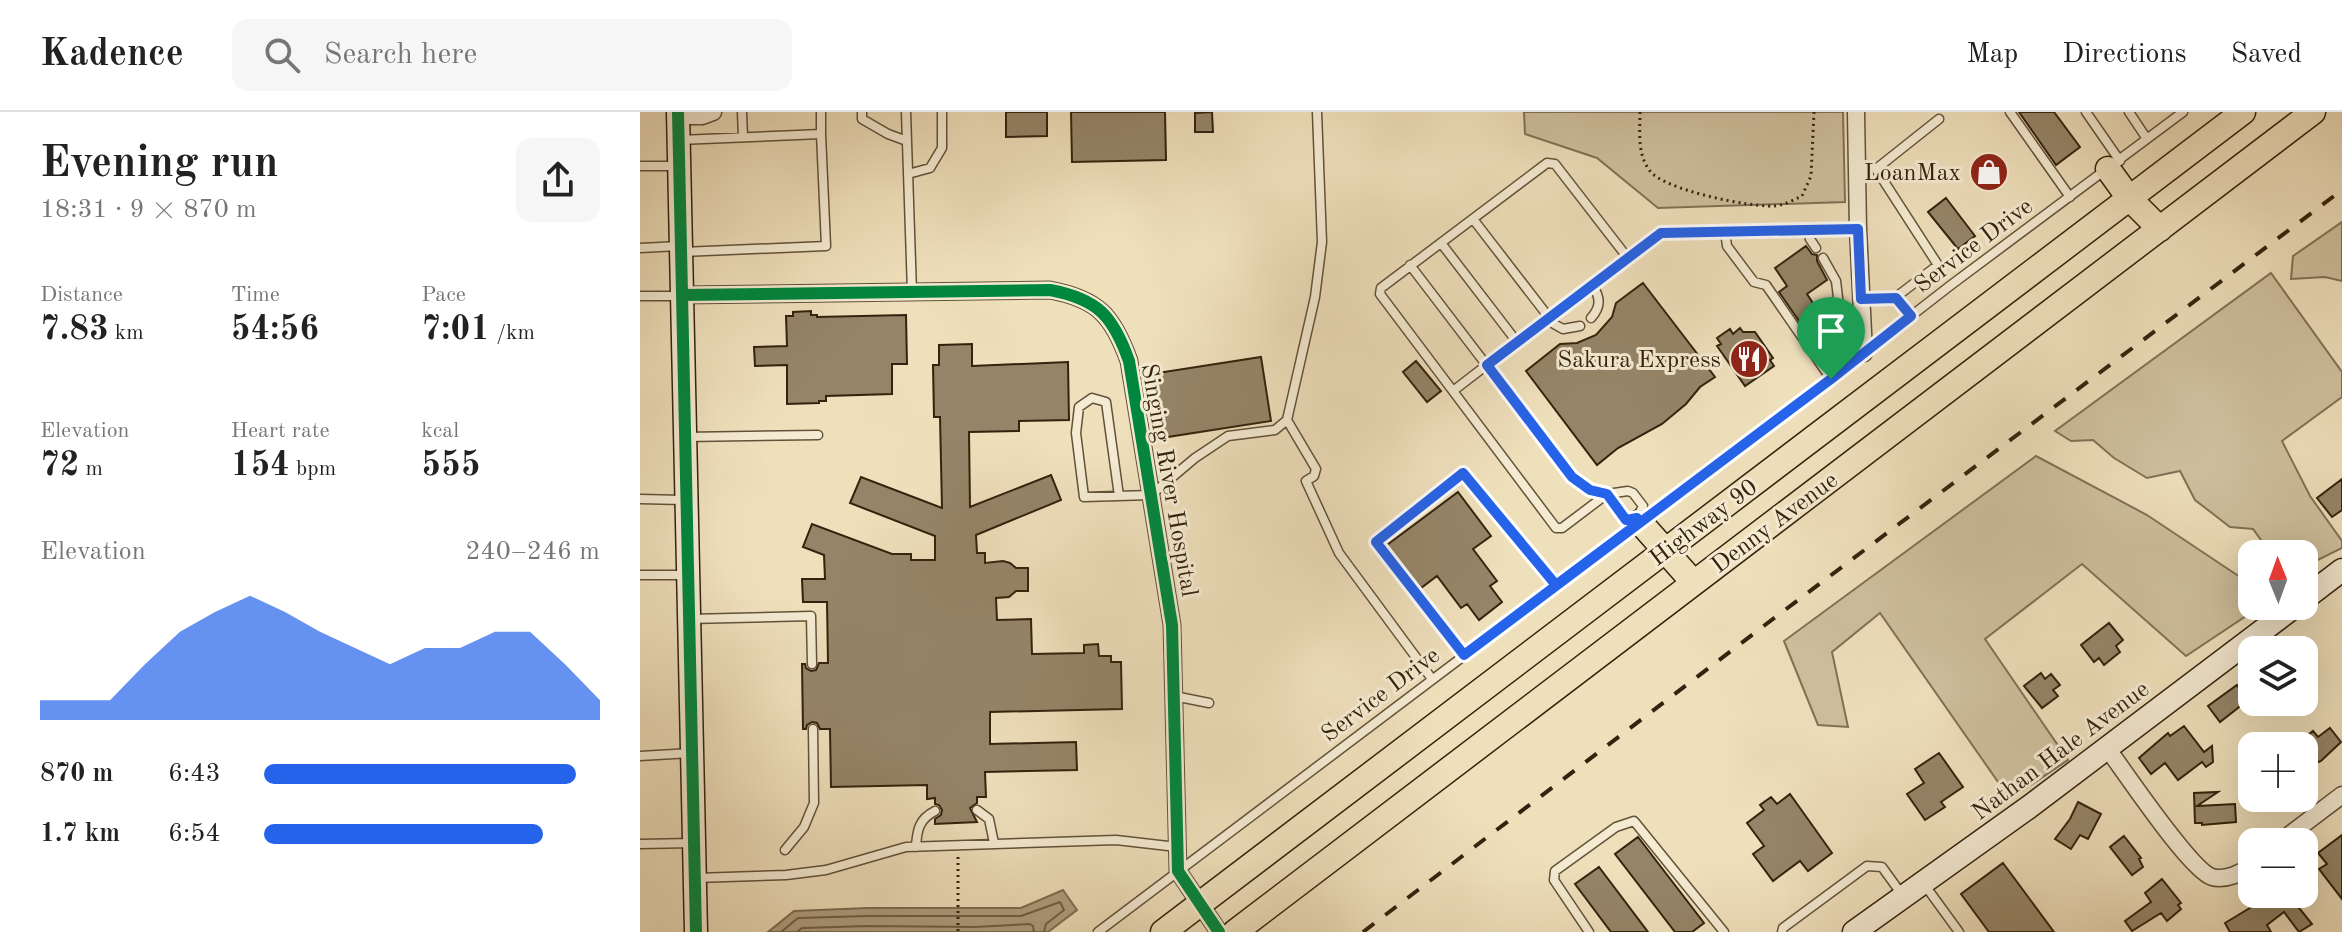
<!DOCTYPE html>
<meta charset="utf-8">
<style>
:root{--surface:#fff;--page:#f6f6f6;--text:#222;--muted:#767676;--line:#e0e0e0;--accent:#2563eb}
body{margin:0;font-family:"Old Standard TT",serif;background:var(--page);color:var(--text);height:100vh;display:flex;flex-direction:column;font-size:30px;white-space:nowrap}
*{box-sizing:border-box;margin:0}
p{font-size:26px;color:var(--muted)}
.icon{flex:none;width:44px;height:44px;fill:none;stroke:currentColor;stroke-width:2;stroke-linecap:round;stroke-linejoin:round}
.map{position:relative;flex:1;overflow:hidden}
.side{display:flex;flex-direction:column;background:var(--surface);width:640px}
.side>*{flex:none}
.needle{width:52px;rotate:359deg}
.fabs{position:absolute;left:1598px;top:428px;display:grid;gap:16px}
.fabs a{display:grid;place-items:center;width:80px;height:80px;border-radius:16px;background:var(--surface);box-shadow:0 8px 32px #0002;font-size:40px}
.pin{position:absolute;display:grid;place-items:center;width:68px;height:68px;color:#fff;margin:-82px -34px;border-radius:50% 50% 50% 0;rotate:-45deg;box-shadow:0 0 8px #0007}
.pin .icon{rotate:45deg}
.round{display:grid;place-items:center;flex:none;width:84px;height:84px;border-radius:16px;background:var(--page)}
.head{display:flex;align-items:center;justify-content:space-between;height:136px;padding:0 40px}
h1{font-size:44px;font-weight:800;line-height:60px}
.figures{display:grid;grid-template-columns:repeat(3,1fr);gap:12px;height:136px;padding:8px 40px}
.figures div{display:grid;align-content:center}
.figures b{font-size:34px;font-weight:800}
.figures small{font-size:22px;font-weight:400}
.figures p{font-size:22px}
.chart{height:224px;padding:16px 40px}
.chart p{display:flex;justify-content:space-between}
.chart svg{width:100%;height:144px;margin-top:8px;fill:var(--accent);opacity:.7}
ul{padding:0 40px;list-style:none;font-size:26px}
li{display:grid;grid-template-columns:128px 96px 1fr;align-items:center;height:60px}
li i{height:20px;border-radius:10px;background:var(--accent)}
header{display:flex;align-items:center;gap:48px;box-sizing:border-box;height:112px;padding:0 40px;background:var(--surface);border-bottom:2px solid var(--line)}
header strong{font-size:38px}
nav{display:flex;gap:44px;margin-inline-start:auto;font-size:28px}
.search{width:560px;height:72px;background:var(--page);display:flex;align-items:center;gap:20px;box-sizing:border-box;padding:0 28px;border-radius:16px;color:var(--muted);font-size:30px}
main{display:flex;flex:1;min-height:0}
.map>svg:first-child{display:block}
</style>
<header>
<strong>Kadence</strong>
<div class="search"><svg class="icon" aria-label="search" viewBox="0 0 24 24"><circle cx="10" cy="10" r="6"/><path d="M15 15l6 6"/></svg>Search here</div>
<nav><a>Map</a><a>Directions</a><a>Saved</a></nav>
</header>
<main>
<section class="side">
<div class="head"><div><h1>Evening run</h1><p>18:31 · 9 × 870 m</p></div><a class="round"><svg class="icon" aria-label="share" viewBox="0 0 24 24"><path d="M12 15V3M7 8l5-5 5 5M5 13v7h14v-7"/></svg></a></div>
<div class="figures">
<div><p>Distance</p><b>7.83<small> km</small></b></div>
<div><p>Time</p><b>54:56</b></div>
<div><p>Pace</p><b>7:01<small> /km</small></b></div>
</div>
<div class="figures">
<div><p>Elevation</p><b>72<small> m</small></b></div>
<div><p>Heart rate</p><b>154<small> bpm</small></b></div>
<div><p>kcal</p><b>555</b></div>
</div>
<div class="chart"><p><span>Elevation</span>240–246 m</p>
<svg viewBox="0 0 160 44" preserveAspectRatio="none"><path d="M0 44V38L10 38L20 38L30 27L40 17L50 11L60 6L70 11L80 17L90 22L100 27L110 22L120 22L130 17L140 17L150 27L160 38V44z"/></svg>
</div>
<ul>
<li><b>870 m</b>6:43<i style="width:93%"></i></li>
<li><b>1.7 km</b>6:54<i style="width:83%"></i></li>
</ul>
</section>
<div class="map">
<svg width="1702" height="820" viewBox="0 0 1702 820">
<rect width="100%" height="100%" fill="#efe0bc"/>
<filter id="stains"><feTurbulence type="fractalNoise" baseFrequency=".0025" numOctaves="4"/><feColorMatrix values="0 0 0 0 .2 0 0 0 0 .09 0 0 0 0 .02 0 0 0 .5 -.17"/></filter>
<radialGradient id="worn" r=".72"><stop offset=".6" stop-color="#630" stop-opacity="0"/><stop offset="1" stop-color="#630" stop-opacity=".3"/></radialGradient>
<path fill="#cfc09e" stroke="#817156" stroke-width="2" d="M884,0h319l2,90 -187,6 -61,-50 -72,-24z
M1702,110v59l-17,-4 -34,2 2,-23z
M1631,161l71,99v25l-60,44 28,55 32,45v7l-38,19v-13h-33l-18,-25 -23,-2 -35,-27 -15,-29 -33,7 -33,-20 -21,-18 -22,1 -16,-10z
M1396,344l111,59 105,70v21h9l-75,50 -104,-92 -97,75 83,121 -58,39 -130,-186 -48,39 16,75 -30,-2 -34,-84z"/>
<path fill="#af9f80" stroke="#7d6d52" stroke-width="2" d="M423,778l14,20 -29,22h-280l26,-21 74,-3h153z"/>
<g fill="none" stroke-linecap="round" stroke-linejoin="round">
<path stroke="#716046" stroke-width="2" d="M141,820l17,-14 70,-2h153l39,-14 4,8 -18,14 -2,8
M157,820l5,-4 66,-2 107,1 55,-3 3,2 1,6"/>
</g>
<path fill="#958568" stroke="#33220d" stroke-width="2" d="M366,0h41v24l-41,1z
M431,0h94l1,48 -94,2z
M572,0l1,20h-18v-19z
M1379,0h35l26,35 -24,18z
M1351,42l16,22 -19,14 -16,-22z
M1306,86l29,38 -17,13 -30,-37z
M1166,134l6,8 5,1v6l10,19 -20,14 25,38 -17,12 -36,-52 8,-6 -12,-18z
M1003,171l72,94 -15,10 -14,17 -24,20 -44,24 -21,17 -71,-94 34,-27 17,-1 19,-8 16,-18 4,-14z
M171,199v4h6v2l89,-2 1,49h-15v30l-66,2v5h-7v2l-32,1v-39l-32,1 -1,-19 33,-1 -1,-30h7v-4z
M1100,216l3,4h12l18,26 -3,2 4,6 -29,20 -28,-40 4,-2 -4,-6 13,-9 3,5z
M332,232v22l96,-4 1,58 -50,1v10l-50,1 1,75 81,-32 10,25 -85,35 1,18h8v10l18,-2 7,2 6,5h12v23h-12l-7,6 -13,1 1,22 34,-1 1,35 52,-1v-8l14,-1 1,12h12v6h10l1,47 -132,3v32l86,-2 1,28 -92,2 1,25h-9v6l-7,5 7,14 -42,2v-5l6,-4 1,-5 -3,-5 -4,-1v-6l-8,1v-14l-96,2 -1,-58h-10l-3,-6 -5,-1 -5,3 -1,4h-3l-1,-65h3l1,4 5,3 5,-1 3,-7h9l-1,-61h-24l-1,-23h23l-1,-24 -21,-8 9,-23 80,30h19v6h24v-24l-85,-33 11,-26 81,31 -2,-91h-6l-1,-52h6v-20z
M621,245l10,64 -110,17 -10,-64z
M776,249l25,30 -14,11 -24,-30z
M1702,367v31l-10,7 -15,-19z
M818,380l33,44 -18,13 24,32 -7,5 12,16 -23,18 -12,-16 -6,4 -24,-32 -16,12 -34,-43z
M1469,511l14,17 -7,6 4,6 -16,13 -5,-7 -5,4 -13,-17z
M1401,561l4,6 6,-5 9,11 -7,5 5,6 -16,12 -18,-22z
M1597,573l11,15 -28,22 -12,-16z
M1544,614l20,26 8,-6 1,16 -7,5 -4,-5 -24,18 -13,-17 -14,11 -12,-16 29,-25 2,3z
M1690,616l11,14 -20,19 -7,3 -10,-12 -2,-12 11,-9 5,6z
M1299,641l24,34 -22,15 4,5 -20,13 -18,-26 17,-11 -9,-14z
M1578,680l-21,14 38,-2 1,18 -34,3v-2h-7l-1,-30z
M1150,682l42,59 -24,18 -8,-10 -27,20 -20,-27 11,-8 -17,-23 17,-13 -4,-5 11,-8 6,7z
M1438,690l23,12 -13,25 -8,-4 -9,14 -16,-10 15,-20z
M1702,723v64l-23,-30 8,-5 -9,-11z
M1484,724l17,22 -2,1 4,8 -11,8 -22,-28z
M998,725l66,86 -12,9h-17l-60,-78z
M1363,751l51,69h-65l-28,-38z
M959,755l3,4 46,61h-37l-36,-48z
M1522,767l19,24 -3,2 3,4 -14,12 -6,-8 -29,18 -7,-10 26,-19 -6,-9z
M1619,782h48l-12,9 17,21 -13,8 -15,-20 -17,13 4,7h-41l-5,-9 38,-23z"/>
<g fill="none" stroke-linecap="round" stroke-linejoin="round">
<g stroke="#625239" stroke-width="11">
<path id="lane" d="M102,0l1,25
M181,0v22
M222,0v7l26,15 19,7
M266,0l6,180
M1370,0l60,85
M1446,0l34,49
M1489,0l18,27
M39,28l142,-6 5,112 -144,6
M1218,53l18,4 62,96 -42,32 15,19
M0,54h39
M1236,57l63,-50
M268,62l22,-6 12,-20v-36
M833,107l81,105 9,5 17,-3
M1168,118l2,9 6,9
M1085,119l2,15 27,36 12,3 65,94
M801,131l76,99
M0,136l39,-2
M987,145l30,-22 8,-2 193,-4
M1183,146l13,23 7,58 10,23
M770,153l162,212 18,13 17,4
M0,184h39
M1221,187l35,-1
M951,206c11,-12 9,-21 1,-34
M813,279l174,-134 -72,-93 -8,-1 -166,125 -1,6 176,234h6l45,-34
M647,308l29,49 -2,7 -8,5 33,72 93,126
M45,325l133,-2
M988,379l5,2 10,13 -6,12 -11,2 -19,-26z
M479,384l-13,-94 -14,-4 -13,9 -3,26 8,64 67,-2 44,-37 33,-22 47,-6 12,-10 28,-123 7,-55 -5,-130
M0,387l43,1
M0,463h47
M49,507l122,-3 1,48
M824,543l-88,-113 87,-69 93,112
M534,584l35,7
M0,644l51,-3
M337,698l12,9 5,24
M0,732l53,-1
M276,735c1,-17 3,-28 19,-36
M145,738l19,-23 10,-24 -1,-74
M56,766l90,-3 40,-5 80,-23 210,-7 61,7
M1284,772l35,48
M458,820l697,-526 156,-121 232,-173
M949,820l-35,-52 1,-9 61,-44 18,-6 90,111
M1142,820l1,-4 84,-62 15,1 21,29"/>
</g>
<g stroke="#625239" stroke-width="19">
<path id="street" d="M1216,0l2,117 6,124
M38,4h24l11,-4
M42,183l368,-5c48,9 63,26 79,71l43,264 6,246 41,61
M1467,636c18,24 83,122 105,129 13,4 30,-4 40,-12
M1640,730l62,-47"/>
</g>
<g stroke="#33220d" stroke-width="25">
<path id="secondary" d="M38,0l18,820
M1664,487l38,-29
M1214,820l175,-125 266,-201"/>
</g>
<g stroke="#33220d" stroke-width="27">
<path id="primary" d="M1468,57l21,29 31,31
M1000,410l53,60
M523,820l1080,-820
M595,820l1078,-820"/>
</g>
<path stroke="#33220d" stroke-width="3" stroke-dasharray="2 4" stroke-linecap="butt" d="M1000,0c0,21 -3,42 10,59 14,19 99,36 123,35 10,0 20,-6 29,-10l9,-20 3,-64
M318,745v75"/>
<use href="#lane" stroke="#f5ebd3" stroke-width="8"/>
<use href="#street" stroke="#f5ebd3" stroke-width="16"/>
<use href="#secondary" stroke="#f5ebd3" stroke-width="22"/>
<use href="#primary" stroke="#efe0bc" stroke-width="24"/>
<path stroke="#33220d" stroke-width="4" stroke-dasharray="14 14" stroke-linecap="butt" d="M723,820l402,-307 577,-435"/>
<g stroke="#f5ebd3" stroke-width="17">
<path id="cycleway" d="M38,0l18,820
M42,183l368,-5c48,9 63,26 79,71l43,264 6,246 41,61"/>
</g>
<use href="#cycleway" stroke="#00873e" stroke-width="12"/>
</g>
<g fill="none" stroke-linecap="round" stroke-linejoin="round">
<g stroke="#fff" stroke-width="16">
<path id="route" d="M1191,267l-367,276 -88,-113 87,-69 93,112 84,-63 -3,-4 -11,2 -19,-26 -17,-4 -18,-13 -85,-112 174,-132 197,-4 3,70 35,-1 15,18 -80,63"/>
</g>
<use href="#route" stroke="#2563eb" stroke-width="10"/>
</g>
<defs>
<g id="shop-disc" transform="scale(2)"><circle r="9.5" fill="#8f2418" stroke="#f5ebd3"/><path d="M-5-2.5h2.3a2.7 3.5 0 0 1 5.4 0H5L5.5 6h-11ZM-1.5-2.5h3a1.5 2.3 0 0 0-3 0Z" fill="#fff"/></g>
<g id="restaurant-disc" transform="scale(2)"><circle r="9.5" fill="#8f2418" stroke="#f5ebd3"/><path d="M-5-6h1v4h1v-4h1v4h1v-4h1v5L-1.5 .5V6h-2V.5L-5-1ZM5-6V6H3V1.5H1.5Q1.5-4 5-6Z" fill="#fff"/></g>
</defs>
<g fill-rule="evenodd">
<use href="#shop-disc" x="1349" y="60"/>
<use href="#restaurant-disc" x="1109" y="247"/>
</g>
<g text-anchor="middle" stroke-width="6" stroke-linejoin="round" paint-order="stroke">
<g font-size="24" fill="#33220d" stroke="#f5ebd3" text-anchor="end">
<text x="1321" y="68">LoanMax</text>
<text x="1081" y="255">Sakura Express</text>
</g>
<g font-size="24" fill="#33220d" stroke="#f5ebd3">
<text transform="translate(1333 133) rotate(-37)" y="8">Service Drive</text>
<text transform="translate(530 368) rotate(80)" y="8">Singing River Hospital</text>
<text transform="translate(1063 410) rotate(-37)" y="8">Highway 90</text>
<text transform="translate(1134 410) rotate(-37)" y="8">Denny Avenue</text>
<text transform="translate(740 582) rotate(-37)" y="8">Service Drive</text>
<text transform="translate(1420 638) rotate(-37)" y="8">Nathan Hale Avenue</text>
</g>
</g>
<rect width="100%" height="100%" filter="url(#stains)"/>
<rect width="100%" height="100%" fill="url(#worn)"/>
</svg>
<div class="fabs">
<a><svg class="needle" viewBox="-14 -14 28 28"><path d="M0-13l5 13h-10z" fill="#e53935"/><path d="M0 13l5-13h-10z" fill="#767676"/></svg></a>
<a><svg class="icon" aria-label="layers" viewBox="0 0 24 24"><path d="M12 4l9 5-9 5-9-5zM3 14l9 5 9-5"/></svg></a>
<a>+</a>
<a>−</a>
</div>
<div class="pin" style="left:1191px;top:267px;background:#1e9e55"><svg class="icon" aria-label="arrive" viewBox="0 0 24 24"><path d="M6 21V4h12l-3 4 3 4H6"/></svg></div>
</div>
</main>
